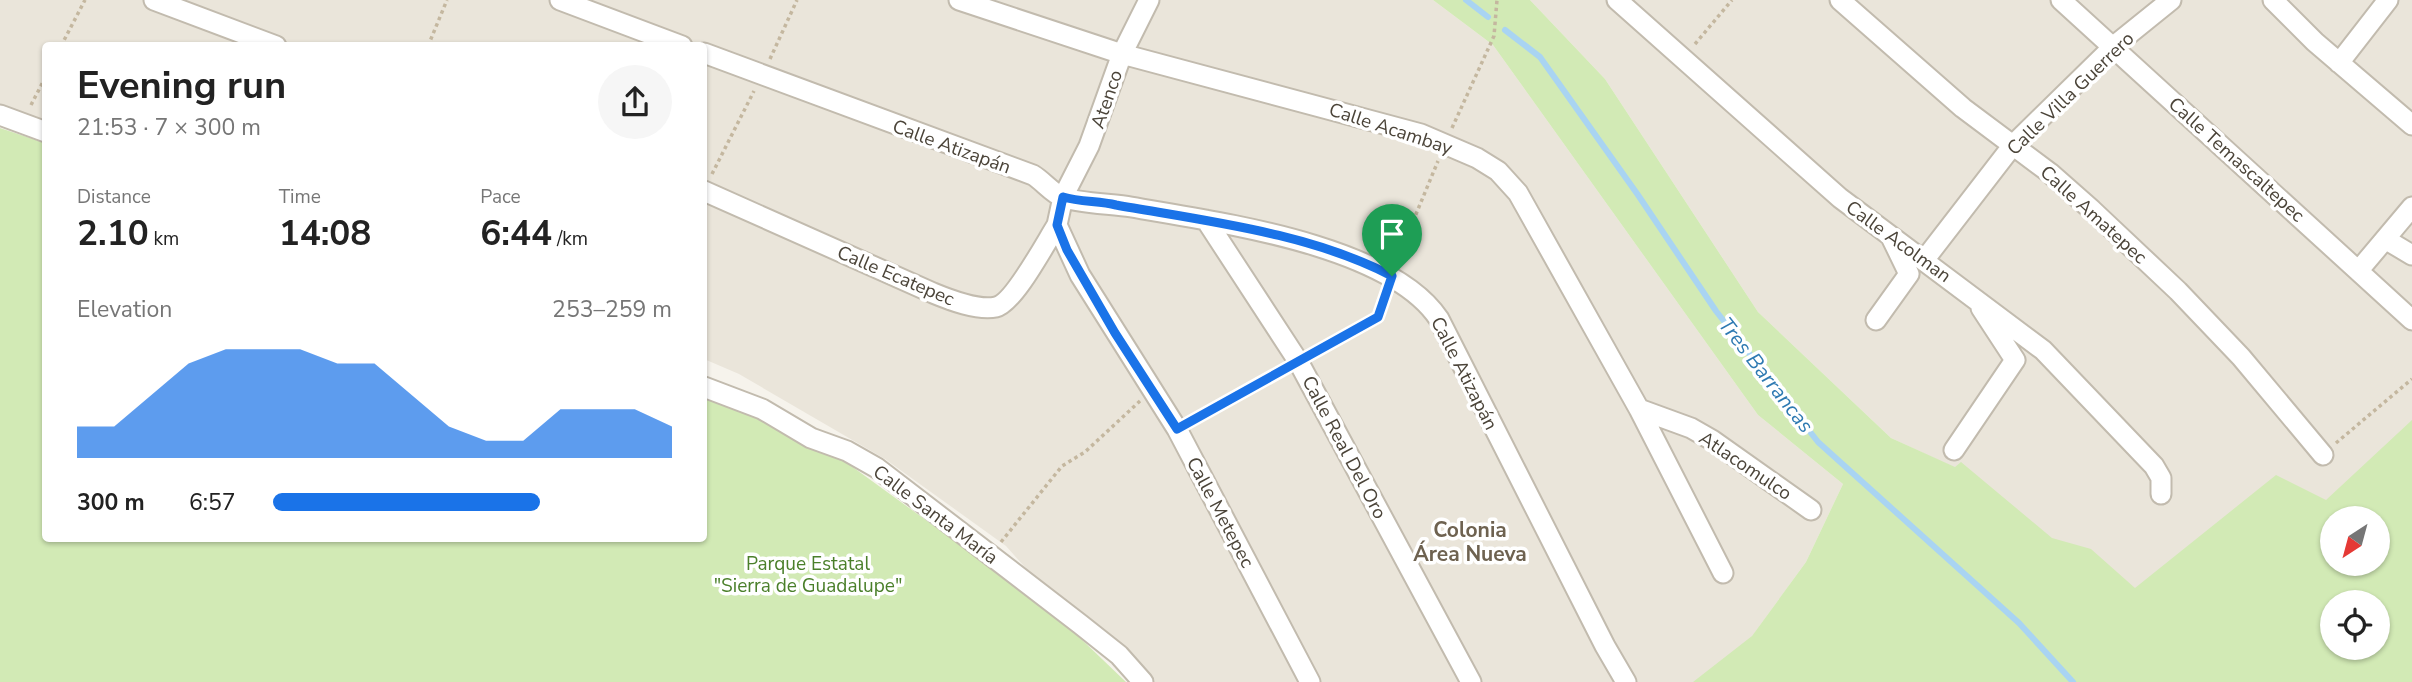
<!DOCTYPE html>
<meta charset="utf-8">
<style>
:root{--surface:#fff;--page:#f6f6f6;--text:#222;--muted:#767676;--accent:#1a73e8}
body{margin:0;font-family:"Nunito Sans",sans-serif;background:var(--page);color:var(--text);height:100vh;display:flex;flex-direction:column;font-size:26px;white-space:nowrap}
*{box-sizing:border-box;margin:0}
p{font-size:23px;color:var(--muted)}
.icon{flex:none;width:38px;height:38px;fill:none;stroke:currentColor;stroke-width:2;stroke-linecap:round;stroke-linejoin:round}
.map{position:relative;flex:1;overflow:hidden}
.panel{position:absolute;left:42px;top:42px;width:665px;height:500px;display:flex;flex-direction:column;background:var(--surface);border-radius:7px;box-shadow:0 2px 5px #0004}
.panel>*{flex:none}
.needle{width:46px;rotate:216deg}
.fabs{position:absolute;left:2320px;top:506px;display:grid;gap:14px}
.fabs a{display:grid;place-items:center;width:70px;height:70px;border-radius:50%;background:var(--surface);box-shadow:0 2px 5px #0004;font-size:35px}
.pin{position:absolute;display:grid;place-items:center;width:60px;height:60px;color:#fff;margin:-72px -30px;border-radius:50% 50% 50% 0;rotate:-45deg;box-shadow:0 0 7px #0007}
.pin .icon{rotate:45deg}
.round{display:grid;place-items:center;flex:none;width:74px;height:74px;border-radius:37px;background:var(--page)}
.head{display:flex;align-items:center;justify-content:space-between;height:119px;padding:0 35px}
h1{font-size:38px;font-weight:700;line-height:52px}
.figures{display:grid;grid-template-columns:repeat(3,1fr);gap:10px;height:119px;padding:7px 35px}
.figures div{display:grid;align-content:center}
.figures b{font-size:35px;font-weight:700}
.figures small{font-size:19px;font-weight:400}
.figures p{font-size:19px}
.chart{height:196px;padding:14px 35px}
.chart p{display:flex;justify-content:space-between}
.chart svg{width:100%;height:126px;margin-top:7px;fill:var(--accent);opacity:.7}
ul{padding:0 35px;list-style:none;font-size:23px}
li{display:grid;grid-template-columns:112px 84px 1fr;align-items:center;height:52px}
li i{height:18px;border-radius:9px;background:var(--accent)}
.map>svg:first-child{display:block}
</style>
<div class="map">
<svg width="2412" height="682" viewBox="0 0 2412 682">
<rect width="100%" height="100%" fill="#f6f3ec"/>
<path fill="#eae5da" d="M0,0h1433l60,45 265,370 85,69 -37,78 -87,120h-591l-122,-136 -121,-87 -146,-85 -35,-15v-313h-658l-1,80 -45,-13z
M1530,0h882v427l-83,75 -190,89 -100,-56 -62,-57 -86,-40 -133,-126 -153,-233z"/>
<path fill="#d2eab5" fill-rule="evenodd" d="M1433,0h97l75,79 153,233 133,126 64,29 6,-5 91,76 39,11 44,39 141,-113 50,25 86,-80v262h-719l59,-46 54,-74 37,-78 -85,-69 -265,-370zM2333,518h45v46h-45zM2333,602h45v46h-45z
M0,128l45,15 1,396h658v-150l107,59 32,12 211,153 72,69h-1126z"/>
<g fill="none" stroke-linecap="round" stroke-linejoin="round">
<path stroke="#a9d4f2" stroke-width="6" d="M1466,0l22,17
M1505,30l35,27 98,138 78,116 102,131 201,181 54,59"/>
<g stroke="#c2bbae" stroke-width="23">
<path id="minor" d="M154,0l122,46
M560,0l122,46
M959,0l163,54 299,80 56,24 21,13 20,22 121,216 84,164
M1149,0l-27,54 -33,92 -26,51 -6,28 23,50 97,154 133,253
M1617,0l223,198 203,152 111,116 7,12v16
M1840,0l123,108 87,65 42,37 86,81 63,66 82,98
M2061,0l351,320
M2273,0l42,42 97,83
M704,53l329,122c10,6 18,17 29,22 14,6 51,7 69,10 84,15 258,37 308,112l166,327 21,36
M2339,63l49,-63
M0,115l46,17
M704,191l229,102c17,7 45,18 63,14 18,-4 50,-65 61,-82
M1206,220l92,141 173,321
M2385,239l27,16
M1925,259l88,-114 101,-99 57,-46
M2359,270l53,-63
M1876,320l33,-46 -17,-35
M704,387l58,22 49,29 36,13 30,17 203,156 39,31 24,27
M1639,409l52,19 21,12 99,70
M1954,450l61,-90 -34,-52"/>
</g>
<path stroke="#c4b79f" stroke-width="3.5" stroke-dasharray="3.5 3.5" stroke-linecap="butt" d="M1695,44l37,-44
M61,46l24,-46
M428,46l19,-46
M770,59l27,-59
M31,105l15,-29
M1452,128l42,-92 3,-36
M712,174l42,-83
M1397,260l41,-99
M1313,352l65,-35 7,-23
M1192,421l90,-51
M2336,443l76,-64
M1001,542l61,-76 23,-14 55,-51"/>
<use href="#minor" stroke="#fff" stroke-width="19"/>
</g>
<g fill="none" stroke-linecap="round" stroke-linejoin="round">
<g stroke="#fff" stroke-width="14">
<path id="route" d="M1063,197c17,5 36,4 53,8 90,16 194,28 276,71l-14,41 -201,112 -62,-96 -48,-83 -10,-25z"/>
</g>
<use href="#route" stroke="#1a73e8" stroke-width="9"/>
</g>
<g text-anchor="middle" stroke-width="7" stroke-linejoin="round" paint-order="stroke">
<g font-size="19" fill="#4b4439" stroke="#fff">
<text transform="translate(2070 93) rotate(-44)" y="7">Calle Villa Guerrero</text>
<text transform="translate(1106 99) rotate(-71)" y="7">Atenco</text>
<text transform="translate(1391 128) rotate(18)" y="7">Calle Acambay</text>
<text transform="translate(952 146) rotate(20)" y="7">Calle Atizapán</text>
<text transform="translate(2237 159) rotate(42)" y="7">Calle Temascaltepec</text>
<text transform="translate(2094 214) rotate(42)" y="7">Calle Amatepec</text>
<text transform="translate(1899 241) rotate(36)" y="7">Calle Acolman</text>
<text transform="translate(896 275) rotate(23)" y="7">Calle Ecatepec</text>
<text transform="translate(1465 373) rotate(63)" y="7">Calle Atizapán</text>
<text transform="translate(1345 447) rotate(62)" y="7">Calle Real Del Oro</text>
<text transform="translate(1746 465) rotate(34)" y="7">Atlacomulco</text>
<text transform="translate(1221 512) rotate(62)" y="7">Calle Metepec</text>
<text transform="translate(936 514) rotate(37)" y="7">Calle Santa María</text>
</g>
<g font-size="19" fill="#4a7f2a" stroke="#fff">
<text x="808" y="570">Parque Estatal<tspan x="808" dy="22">"Sierra de Guadalupe"</tspan></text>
</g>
<g font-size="21" font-style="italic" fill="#2e7ab2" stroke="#fff">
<text transform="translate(1766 375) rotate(52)" y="7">Tres Barrancas</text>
</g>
<g font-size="21" font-weight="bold" fill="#6e6250" stroke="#fff">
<text x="1470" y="537">Colonia<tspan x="1470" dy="24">Área Nueva</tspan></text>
</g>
</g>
</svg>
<div class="fabs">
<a><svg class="needle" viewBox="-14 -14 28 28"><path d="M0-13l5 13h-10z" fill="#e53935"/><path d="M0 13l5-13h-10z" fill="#767676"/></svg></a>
<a><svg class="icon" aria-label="locate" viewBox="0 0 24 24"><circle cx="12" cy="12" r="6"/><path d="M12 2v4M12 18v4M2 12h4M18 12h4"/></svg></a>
</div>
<div class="pin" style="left:1392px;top:276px;background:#1e9e55"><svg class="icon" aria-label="arrive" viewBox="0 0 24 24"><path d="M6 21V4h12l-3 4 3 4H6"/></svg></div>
<section class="panel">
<div class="head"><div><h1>Evening run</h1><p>21:53 · 7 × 300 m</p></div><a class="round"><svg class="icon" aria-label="share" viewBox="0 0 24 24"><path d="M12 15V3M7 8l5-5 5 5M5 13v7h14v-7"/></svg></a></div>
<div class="figures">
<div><p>Distance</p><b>2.10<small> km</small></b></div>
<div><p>Time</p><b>14:08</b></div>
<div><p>Pace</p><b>6:44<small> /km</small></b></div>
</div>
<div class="chart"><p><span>Elevation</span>253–259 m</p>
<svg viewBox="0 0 160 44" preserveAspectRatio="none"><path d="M0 44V33L10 33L20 22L30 11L40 6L50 6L60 6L70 11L80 11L90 22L100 33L110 38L120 38L130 27L140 27L150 27L160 33V44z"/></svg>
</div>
<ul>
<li><b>300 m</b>6:57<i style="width:67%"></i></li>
</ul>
</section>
</div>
